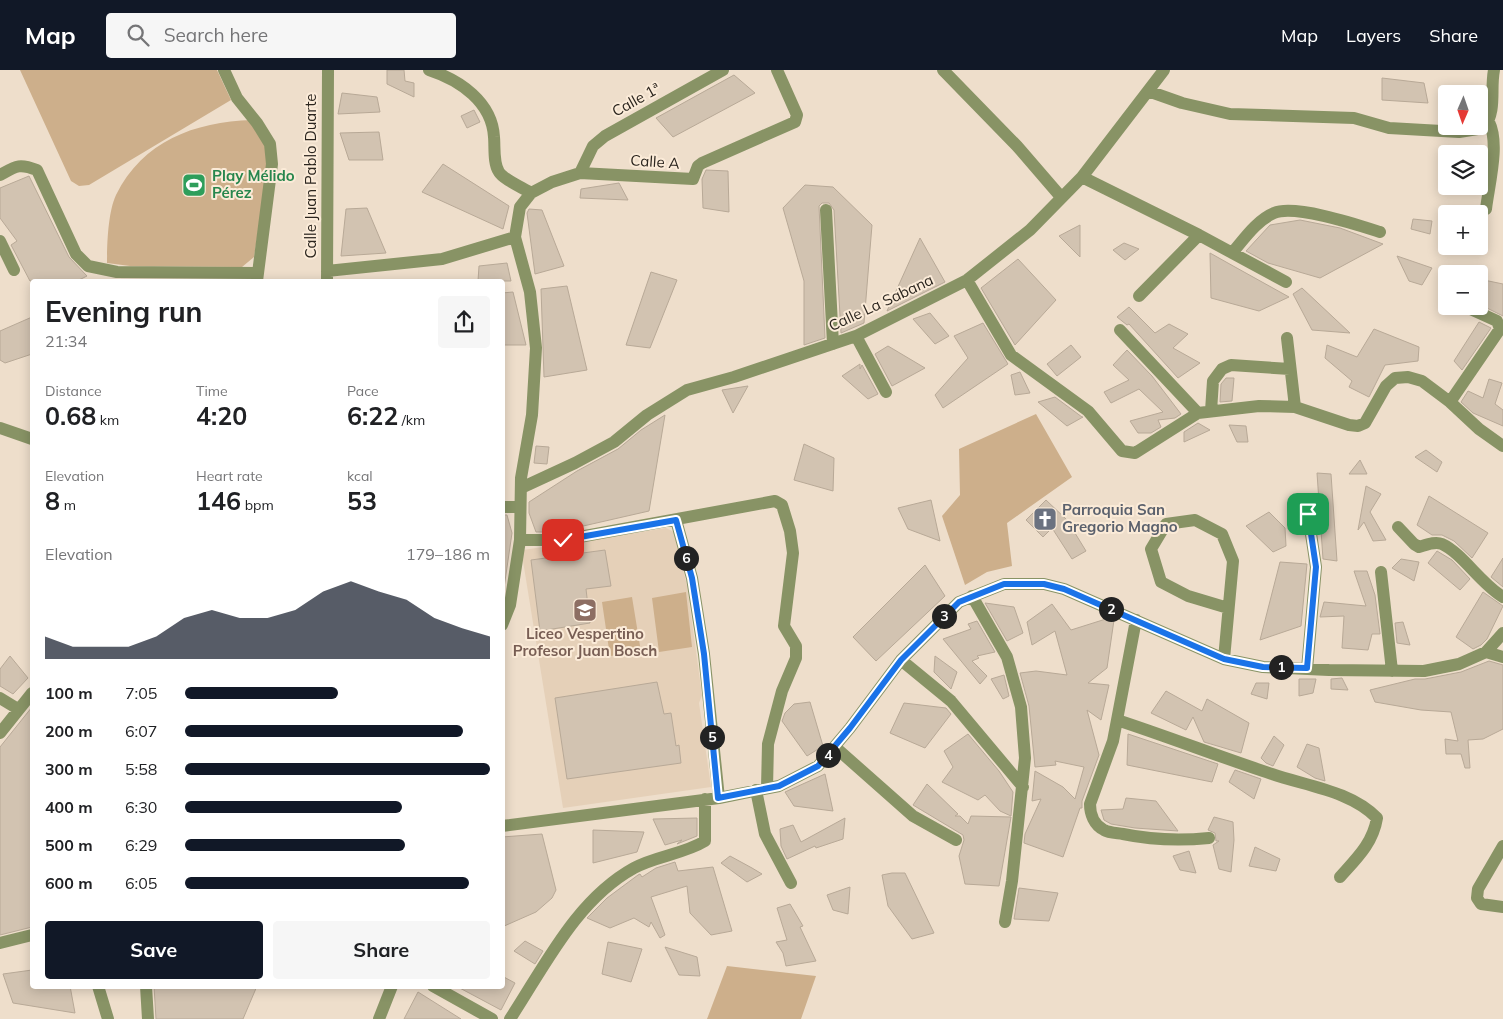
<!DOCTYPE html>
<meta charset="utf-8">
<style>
:root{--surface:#fff;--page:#f6f6f6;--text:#202124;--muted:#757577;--accent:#111827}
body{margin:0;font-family:Mulish,sans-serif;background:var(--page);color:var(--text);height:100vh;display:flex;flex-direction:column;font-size:19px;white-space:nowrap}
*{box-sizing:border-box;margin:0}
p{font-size:16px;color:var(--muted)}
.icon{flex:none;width:28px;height:28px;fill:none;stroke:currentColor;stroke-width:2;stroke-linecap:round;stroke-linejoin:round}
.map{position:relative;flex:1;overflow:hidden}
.drawer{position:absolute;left:30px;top:209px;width:475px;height:710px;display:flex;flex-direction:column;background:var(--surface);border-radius:5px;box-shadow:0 2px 12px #0003}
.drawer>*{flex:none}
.needle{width:32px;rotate:182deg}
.fabs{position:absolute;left:1438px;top:15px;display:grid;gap:10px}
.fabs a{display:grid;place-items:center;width:50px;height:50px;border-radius:5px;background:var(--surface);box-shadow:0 2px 12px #0003;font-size:25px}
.pin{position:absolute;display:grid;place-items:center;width:42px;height:42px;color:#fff;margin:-21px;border-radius:10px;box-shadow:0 2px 8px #0006}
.km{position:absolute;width:25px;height:25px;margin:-12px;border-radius:50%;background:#222;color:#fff;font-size:14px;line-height:25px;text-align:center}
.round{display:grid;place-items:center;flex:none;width:52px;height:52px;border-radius:5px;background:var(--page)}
.summary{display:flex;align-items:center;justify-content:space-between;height:85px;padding:0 15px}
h1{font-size:28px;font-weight:700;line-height:38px}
.metrics{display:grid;grid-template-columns:repeat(3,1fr);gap:8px;height:85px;padding:5px 15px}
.metrics div{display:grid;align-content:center}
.metrics b{font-size:25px;font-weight:700}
.metrics small{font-size:14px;font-weight:400}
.metrics p{font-size:14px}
.chart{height:140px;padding:10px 15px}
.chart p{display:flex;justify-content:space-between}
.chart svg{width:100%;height:90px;margin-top:5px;fill:var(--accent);opacity:.7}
.primary-button{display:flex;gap:10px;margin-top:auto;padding:10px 15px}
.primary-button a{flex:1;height:58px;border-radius:5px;background:var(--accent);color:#fff;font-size:20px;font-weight:700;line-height:58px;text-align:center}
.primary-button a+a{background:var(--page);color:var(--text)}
ul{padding:0 15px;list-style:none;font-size:16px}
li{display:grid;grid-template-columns:80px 60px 1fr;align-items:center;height:38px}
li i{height:12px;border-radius:6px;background:var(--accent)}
header{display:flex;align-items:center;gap:30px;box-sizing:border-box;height:70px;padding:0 25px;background:var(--accent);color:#fff}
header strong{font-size:24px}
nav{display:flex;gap:28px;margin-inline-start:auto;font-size:18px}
.search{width:350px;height:45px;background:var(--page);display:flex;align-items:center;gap:12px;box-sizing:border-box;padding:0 18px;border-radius:5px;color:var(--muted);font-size:19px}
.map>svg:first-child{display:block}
</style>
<header>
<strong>Map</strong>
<div class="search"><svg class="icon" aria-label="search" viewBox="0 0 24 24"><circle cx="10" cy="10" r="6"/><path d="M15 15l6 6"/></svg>Search here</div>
<nav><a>Map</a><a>Layers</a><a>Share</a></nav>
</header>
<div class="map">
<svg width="1503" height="949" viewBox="0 0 1503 949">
<rect width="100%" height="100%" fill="#eedecb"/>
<path fill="#e5d0b8" d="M666,458l8,4 13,54 15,109 -3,8 12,84 -148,21 -40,-247v-11z"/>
<path fill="#cdaf8b" d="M20,0h197l14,30 -142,85 -10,1 -8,-5z
M252,50l12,21 5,21 -15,95 -12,10 -112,-1 -23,-3c0,-19 1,-51 9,-68 27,-54 78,-73 136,-75z
M1036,344l36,63 -65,46 5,43 -25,6 -22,13 -23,-69 18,-21 -1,-46z
M686,522l6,55 -33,5 -7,-54z
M632,527l9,55 -31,4 -8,-54z
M727,896l89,10 -15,43h-94z"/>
<path fill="#d2c3b1" stroke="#b8a997" d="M387,0h17l1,11 9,2v14l-27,-13z
M734,5l21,18 -82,44 -17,-19z
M1382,8l42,5 4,20 -46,-3z
M342,23l35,4 3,15 -42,2z
M474,40l6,12 -13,6 -6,-12z
M379,62l4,28h-34l-9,-27z
M443,94l66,42 -6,23 -81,-37z
M706,100l22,1 1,41 -26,-4 -1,-29z
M29,106l40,81 18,19 -10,5h-47l-19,-36 6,-4 -17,-23v-30z
M619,113l9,17 -48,-2 1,-9z
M805,115l28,2 39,38 -8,98 -23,10 -7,-123 -5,-7h-7l-3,3 6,132 -21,7v-64l-21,-73z
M367,138l19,45 -45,3 5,-47z
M529,139l13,1 22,56 -29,8 -8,-61z
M1413,149l19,2 -2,13 -19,-5z
M1300,150l40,8 43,16 -63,34 -52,-15 -22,-12 24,-26z
M1080,155v32l-21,-21z
M920,168l25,44 -58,29z
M1124,173l15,6 -14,11 -12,-10z
M1210,183l25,14 54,30 -30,14 -48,-13z
M1397,186l35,12 -10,17 -13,-4z
M1018,189l38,41 -41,45 -34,-57z
M507,193l4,18h-33l1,-15z
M651,202l26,8 -27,68 -24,-3z
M1479,209l24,5v32l-24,-12z
M567,216l20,84 -43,7 -3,-88z
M1302,218l48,45 -38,-3 -19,-36z
M513,222l13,53h-24v-52z
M1129,237l26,26 14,-9 19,10 -15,14 27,15 -22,15 -49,-54 -2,1 -10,-8z
M930,243l19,23 -14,8 -22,-25z
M32,247v37l-27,9 -5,-3v-29z
M1479,252l12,6 -29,42 -8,-9z
M983,253l25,41 -65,44 -8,-13 33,-37 -14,-22z
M1374,259l45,18 -1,14 -33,4 -16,32 -20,-10 3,-6 -27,-23 2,-13 30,12z
M1071,275l10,12 -24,19 -10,-12z
M888,276l37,22 -33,18 -17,-32z
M1127,280l25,26 29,38 -6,4 -17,2 3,7 -10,6h-13l-8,-12 33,-9 -24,-23 -28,14 -7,-11 25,-12 -16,-15z
M860,294v5l2,-4 16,29 -10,5 -26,-23z
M1020,302l10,21 -15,2 -4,-20z
M1226,308h8l-2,23 -12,1 1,-18z
M1489,309l13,4 -7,21 8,6v16l-30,-13 -12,-11 7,-11 15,7z
M748,316l-15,27 -11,-23z
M1055,327l27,20h1l-16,9 -29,-24z
M665,345l-16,96 -92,21h-21l-7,-19v-11l48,-31 41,-22 23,-19z
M1198,353l12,7 -26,12v-10z
M1229,355l17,1 2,16h-11z
M804,374l30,14 -1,33 -39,-11z
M536,376l13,1 -2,17 -13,-1z
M1426,380l16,12 -5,10 -22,-15z
M1360,390l7,14h-18z
M1317,403l14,1 6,87 -14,-2z
M1366,416l15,8 -11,18 16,28 -13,1 -9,-19 -6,8z
M1429,426l59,37 -16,25 -18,-17 -12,-6h-10l-15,-10z
M931,430l9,41 -32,-12 -10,-21z
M1046,430l21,20 19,31 -14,8 -20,-31 -9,9 -17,-17z
M1269,442l16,16 1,18 -13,6 -27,-26z
M502,445h5l5,18 -8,55 -2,-1z
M605,480l6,36 -25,3 4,34 -50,8 -9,-71z
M1437,481l15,9 18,19 -10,11 -32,-27z
M1503,488v29l-12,-10z
M1401,489l18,3 -5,19 -22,-13z
M1280,492l27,2 -6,62 -41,14z
M925,495l20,31 -69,65 -23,-24z
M1354,501h13l8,24 5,39h-8l-4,16 -26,-2 2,-32 -24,1 4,-15 42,4z
M1483,522l20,14 -16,33 -6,6 -8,4 -17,-12z
M985,533l29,4 9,26 -16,8z
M1052,534l19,26 38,-12 5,2 -7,48 -19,15 21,2 -8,35 -14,-10 12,45 -17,46v7h-2l-17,49 -39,-14 1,-9 16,-35 -9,2 3,-30 28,16 12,12 9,-32 -29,-6 1,4 -21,2 -6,-61 -9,-33 16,-2 31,4 -12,-44 -23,14 -5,-23z
M977,551l18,31 -18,4 2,2 -7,3 15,15 -7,8 -37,-45 28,-10 -3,-5z
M1403,552l7,23 -13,-2 -2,-20z
M10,586l18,22 -15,16 -13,-8v-17z
M935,586l22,16 -6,17 -17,-17z
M1489,591l14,4v64l-20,10 -15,1 2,28h-5l-4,-14h-15l-1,-15 13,2 -7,-29 -30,-2 -46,-8 -5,-12 45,-11h10l36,-7z
M1004,605l5,21 -6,3 -12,-20z
M1342,608l6,12 -17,-1v-10z
M1299,609h17l-3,14 -14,3z
M657,612l7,32 7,-1 5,33 3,-1 2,18 -114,16 -12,-81z
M1256,613h13l-2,16 -16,-5z
M1166,621l36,20 5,-12 42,24 -8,30 -37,-11 -11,-25 -7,13 -35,-17z
M810,632l13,44 -16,10 -25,-35 3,-8 9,-9z
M904,633l42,5 5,6 -26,34 -35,-15z
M32,637v220l-32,8v-188z
M968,664l31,37 14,21 -2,24 -11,-5 -15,-16 -7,5 -36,-18 11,-15 -9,-16z
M1128,664l90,30 -6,18 -85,-17z
M1274,666l10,9 -11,21 -7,-3 -5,-5z
M1307,674l12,4 6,33 -10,-3 -18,-11z
M1235,700l26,9 -7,20 -25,-17z
M825,704l8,37 -39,-5 -9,-14z
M927,714l31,30 -3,2h5l8,8 3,-8 40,1 -12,69 -34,-2 -6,-28 5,-16 -1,-5 -50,-30z
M1126,728l30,3 22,30 -43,-3 -24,-4 -7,-4 -3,-10 22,-1z
M1214,747l19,5 1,18 -3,32 -12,-3 -6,-24 6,-4h-3l-1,-8 -7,-3z
M697,748v18l-20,8 5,-4 -17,5 -12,-26z
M845,748l-2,21 -27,9 -1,-2 -28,13 -6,-13 -1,-17 13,-4 8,17z
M593,760l51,2 -7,20 -44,11z
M542,764l14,56 -4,8 -16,14 -34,15v-90z
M1255,777l25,12 -4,12 -27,-5z
M1189,781l7,22 -16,-3 -7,-14z
M730,786l22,12 10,6 -15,8 -26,-19z
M675,792l3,9 35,-4 19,64 -21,4 -21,-22 -3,-27 -36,11 14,38 -5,3 -9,-16 -2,5 -15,-9 -24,10 -23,-10 20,-20 31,-23 2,-1 2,3 14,-9z
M892,803h13l29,60 -22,6 -24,-33 -6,-31z
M850,817l-2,27 -15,-4 -6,-15z
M1019,818l39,5 -9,28 -35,-2z
M790,834l13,22 -3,1 16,34 -30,5 -3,-13 -7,-11 11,-2 -10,-32z
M525,871l18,10 -8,13 -21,-13z
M608,872l34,7 -11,33 -29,-8z
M665,877l32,10 3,19 -21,-1z
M32,900v16h38l5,27 -62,-10 -10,-29z
M502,906l13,7 -14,27 -45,-24h46z
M154,916h103l-14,33h-87z
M418,922l43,27h-57z"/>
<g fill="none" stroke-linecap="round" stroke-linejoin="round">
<path stroke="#889365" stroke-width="12" d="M224,0l13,28 20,25 13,21 2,20 -15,117
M429,0c31,10 63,32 65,67 1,10 -1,26 5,35 4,7 24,16 32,21
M943,0l74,76 44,51
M1148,21l34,12 48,11 124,4 35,10 70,4 25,-4c13,-18 6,-38 10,-58
M580,103l13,-27 12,-10 118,-66
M0,105c16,-9 19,-12 37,-5l39,84 12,12 29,6 141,1
M1082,107l117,58 87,47
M1486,139c3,-25 14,-65 3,-87
M826,140l7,134
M0,171l14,29
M1232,183c12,-14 25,-33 42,-40 21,-9 84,12 106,19
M327,201l115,-12 73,-22
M967,210l44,75 77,56 34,40 13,2 63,-40 61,-7 36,1 54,18 9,1 7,-3 21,-37 9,-8 13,-1 14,4 28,21 29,27 24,17
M327,211l1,-211
M1139,226l60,-61
M1444,227l2,1
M1120,260l78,83
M856,266l30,56
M1287,268l8,69
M1450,332l50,-73 -3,-8 -33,-15
M1211,341l2,-30 9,-12 9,-4 59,4
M0,358l32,11
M521,418l54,-25 39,-21 33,-27 40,-25 47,-13 122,-41 111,-56 63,-50 52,-53 82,-107
M502,437h18
M676,450l16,58 12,76 15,144
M1398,457l16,17 5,3c7,-2 16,-6 23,-3 20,9 39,40 61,53
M520,470h43l212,-39 7,4 8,26 3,22 -9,73 12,20v12l-14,33 -14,53 -1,44
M1381,502l11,99
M972,526l35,61 14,50 4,51 -13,123 -7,41
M1136,550l-23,121 -23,63c0,10 4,21 14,26 5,3 14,3 19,4 29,6 56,7 86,4
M502,555l8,-20 10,-65 1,-62 11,-63 4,-67 -6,-56 -15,-55 5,-30 11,-14 21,-11 28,-9 113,6 5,-13 4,-3 93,-41 2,-7 -20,-45
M1486,582l17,5
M1224,589l9,-98 -11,-27 -27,-14 -29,4 -15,25 10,33 27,14 40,12
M901,590l50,41 72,86
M1307,599l9,-102 -8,-53
M0,628l18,11
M1117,650c52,17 103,37 155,54 35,12 79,17 105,44 -4,25 -20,40 -37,59
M0,663l32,-40
M835,677l78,69 43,24
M756,720l9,44 26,49
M502,756l217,-28 60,-12 39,-20 32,-38 51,-68 58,-58 45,-18h40l20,5 160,70 39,8 66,3 95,1 35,-7 27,-12 17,-19
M1503,776l-25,43 -1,9 4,6 22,3
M0,873l32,-8
M98,916l10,33
M146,916l2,33
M433,916l59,33
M379,949l13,-33
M510,949c35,-53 66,-119 124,-151 22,-12 50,-14 71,-27v-42"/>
</g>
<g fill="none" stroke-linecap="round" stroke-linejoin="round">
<g stroke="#fff" stroke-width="10">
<path id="route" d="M563,470l113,-20 16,58 12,76 14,144 61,-12 39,-20 32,-38 51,-68 58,-58 45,-18h40l20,5 160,70 39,8 44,1 9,-101 -8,-53"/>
</g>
<use href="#route" stroke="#1a73e8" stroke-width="6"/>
</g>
<defs>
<g id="stadium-square" transform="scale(1.25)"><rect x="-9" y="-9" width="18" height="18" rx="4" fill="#2e9e5b" stroke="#fbebd8"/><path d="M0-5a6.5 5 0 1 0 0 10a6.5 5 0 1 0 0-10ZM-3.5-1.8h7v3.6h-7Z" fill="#fff"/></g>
<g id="church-square" transform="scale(1.25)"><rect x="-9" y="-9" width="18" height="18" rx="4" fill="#6b7280" stroke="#fbebd8"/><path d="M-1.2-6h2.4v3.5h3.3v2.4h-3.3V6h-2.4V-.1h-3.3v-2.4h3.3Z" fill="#fff"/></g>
<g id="school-square" transform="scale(1.25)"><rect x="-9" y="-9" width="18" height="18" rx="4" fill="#8d6e63" stroke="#fbebd8"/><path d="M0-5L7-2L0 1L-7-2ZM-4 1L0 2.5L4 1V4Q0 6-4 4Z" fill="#fff"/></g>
</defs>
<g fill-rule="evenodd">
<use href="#stadium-square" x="194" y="115"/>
<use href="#church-square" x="1045" y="449"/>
<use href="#school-square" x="585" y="540"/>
</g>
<g text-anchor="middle" stroke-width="4" stroke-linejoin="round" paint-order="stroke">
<g font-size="15" fill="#2b251e" stroke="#fbebd8">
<text transform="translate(636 30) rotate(-29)" y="5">Calle 1ª</text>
<text transform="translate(655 92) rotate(4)" y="5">Calle A</text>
<text transform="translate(311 106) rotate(-90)" y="5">Calle Juan Pablo Duarte</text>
<text transform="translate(881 233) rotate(-25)" y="5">Calle La Sabana</text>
</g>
<g font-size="15" font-weight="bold" fill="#27864d" stroke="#fbebd8" text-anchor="start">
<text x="212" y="111">Play Mélido<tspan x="212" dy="17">Pérez</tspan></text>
</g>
<g font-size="15" font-weight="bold" fill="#5b616d" stroke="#fbebd8" text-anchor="start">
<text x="1062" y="445">Parroquia San<tspan x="1062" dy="17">Gregorio Magno</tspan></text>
</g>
<g font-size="15" font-weight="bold" fill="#785e54" stroke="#fbebd8">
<text x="585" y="569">Liceo Vespertino<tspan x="585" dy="17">Profesor Juan Bosch</tspan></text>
</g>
</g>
</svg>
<div class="fabs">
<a><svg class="needle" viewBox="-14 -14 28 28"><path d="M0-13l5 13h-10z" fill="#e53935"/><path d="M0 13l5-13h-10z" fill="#757577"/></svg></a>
<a><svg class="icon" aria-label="layers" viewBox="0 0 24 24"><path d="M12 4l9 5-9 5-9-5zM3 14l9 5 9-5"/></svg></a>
<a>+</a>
<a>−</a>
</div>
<div class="pin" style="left:1308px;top:444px;background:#1e9e55"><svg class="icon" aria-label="arrive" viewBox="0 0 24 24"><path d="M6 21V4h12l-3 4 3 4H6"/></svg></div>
<div class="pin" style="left:563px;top:470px;background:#d93025"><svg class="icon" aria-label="check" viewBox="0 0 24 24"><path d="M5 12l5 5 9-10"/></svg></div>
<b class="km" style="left:1281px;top:597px">1</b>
<b class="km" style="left:1111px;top:539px">2</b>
<b class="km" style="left:944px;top:546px">3</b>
<b class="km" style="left:828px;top:685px">4</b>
<b class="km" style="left:712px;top:667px">5</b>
<b class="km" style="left:686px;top:488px">6</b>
<section class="drawer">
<div class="summary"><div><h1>Evening run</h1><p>21:34</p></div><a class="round"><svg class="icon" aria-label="share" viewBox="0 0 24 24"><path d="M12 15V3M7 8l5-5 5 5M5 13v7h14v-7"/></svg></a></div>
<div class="metrics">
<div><p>Distance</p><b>0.68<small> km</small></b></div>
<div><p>Time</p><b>4:20</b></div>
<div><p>Pace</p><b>6:22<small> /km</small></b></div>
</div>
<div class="metrics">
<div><p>Elevation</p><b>8<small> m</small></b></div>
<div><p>Heart rate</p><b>146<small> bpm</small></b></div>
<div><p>kcal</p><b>53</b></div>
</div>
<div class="chart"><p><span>Elevation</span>179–186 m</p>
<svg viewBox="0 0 160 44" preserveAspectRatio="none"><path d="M0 44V33L10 38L20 38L30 38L40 33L50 24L60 20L70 24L80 24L90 20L100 11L110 6L120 11L130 15L140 24L150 29L160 33V44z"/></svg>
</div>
<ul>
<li><b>100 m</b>7:05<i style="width:50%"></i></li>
<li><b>200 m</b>6:07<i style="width:91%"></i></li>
<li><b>300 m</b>5:58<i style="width:100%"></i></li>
<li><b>400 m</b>6:30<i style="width:71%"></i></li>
<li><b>500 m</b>6:29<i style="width:72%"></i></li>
<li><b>600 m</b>6:05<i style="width:93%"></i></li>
</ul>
<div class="primary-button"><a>Save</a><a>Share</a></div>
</section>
</div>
